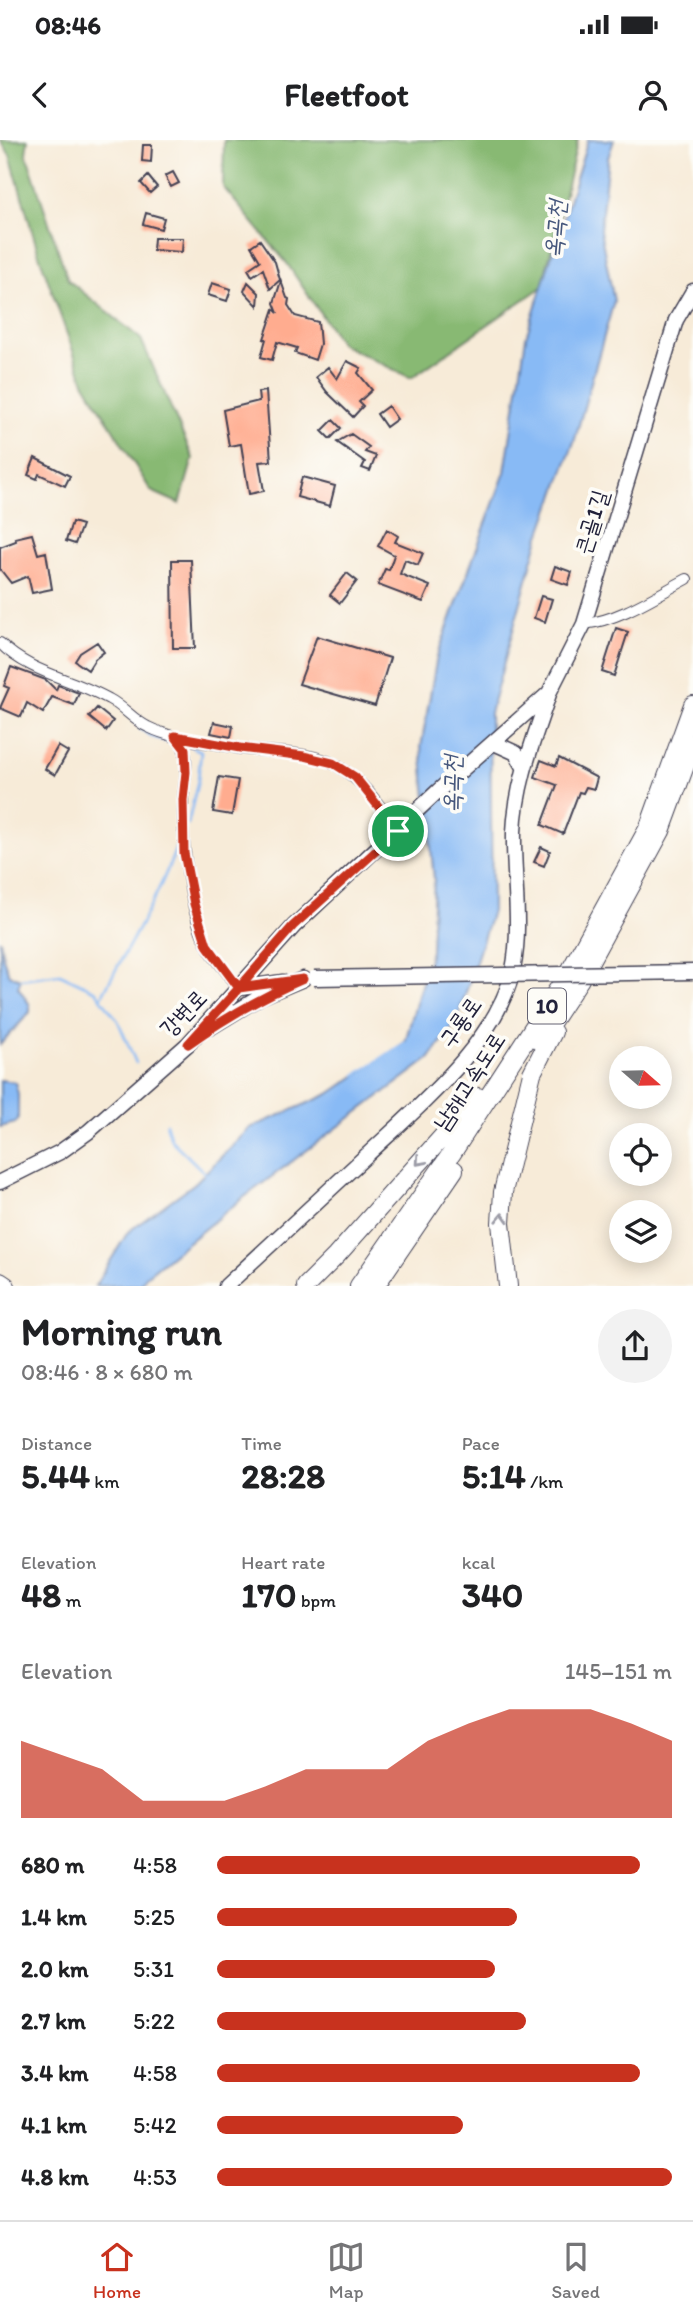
<!DOCTYPE html>
<meta charset="utf-8">
<style>
:root{--surface:#fff;--page:#f2f2f2;--text:#202124;--muted:#757577;--line:#e0e0e0;--accent:#c8321e}
body{margin:0;font-family:Itim,"Poor Story",sans-serif;background:var(--page);color:var(--text);height:100vh;display:flex;flex-direction:column;font-size:26px;white-space:nowrap}
*{box-sizing:border-box;margin:0}
p{font-size:23px;color:var(--muted)}
.icon{flex:none;width:38px;height:38px;fill:none;stroke:currentColor;stroke-width:2;stroke-linecap:round;stroke-linejoin:round}
.map{position:relative;height:1146px;overflow:hidden}
.sheet{display:flex;flex-direction:column;background:var(--surface);flex:1}
.sheet>*{flex:none}
.needle{width:46px;rotate:110deg}
.fabs{position:absolute;left:609px;top:906px;display:grid;gap:14px}
.fabs a{display:grid;place-items:center;width:63px;height:63px;border-radius:50%;background:var(--surface);box-shadow:0 4px 18px #0003;font-size:35px}
.pin{position:absolute;display:grid;place-items:center;width:60px;height:60px;color:#fff;margin:-30px;border:4px solid #fff;border-radius:50%;box-shadow:0 2px 7px #0007}
.round{display:grid;place-items:center;flex:none;width:74px;height:74px;border-radius:37px;background:var(--page)}
.summary{display:flex;align-items:center;justify-content:space-between;height:119px;padding:0 21px}
h1{font-size:38px;font-weight:700;line-height:52px}
.metrics{display:grid;grid-template-columns:repeat(3,1fr);gap:10px;height:119px;padding:7px 21px}
.metrics div{display:grid;align-content:center}
.metrics b{font-size:35px;font-weight:700}
.metrics small{font-size:19px;font-weight:400}
.metrics p{font-size:19px}
.chart{height:196px;padding:14px 21px}
.chart p{display:flex;justify-content:space-between}
.chart svg{width:100%;height:126px;margin-top:7px;fill:var(--accent);opacity:.7}
ul{padding:0 21px;list-style:none;font-size:23px}
li{display:grid;grid-template-columns:112px 84px 1fr;align-items:center;height:52px}
li i{height:18px;border-radius:9px;background:var(--accent)}
.status{display:flex;justify-content:space-between;align-items:center;height:49px;padding:0 35px;background:var(--surface);direction:ltr}
.status svg{height:19px;fill:currentColor}
header{display:flex;justify-content:space-between;align-items:center;height:91px;padding:0 21px;background:var(--surface);font-size:32px;font-weight:700}
.tab-bar{display:flex;justify-content:space-around;align-items:center;height:98px;border-top:2px solid var(--line);background:var(--surface);font-size:19px;color:var(--muted)}
.tab-bar a{display:grid;justify-items:center;gap:4px}
.tab-bar .selected{color:var(--accent)}
.map>svg:first-child{display:block}
</style>
<div class="status"><b>08:46</b><svg viewBox="0 0 49 12"><path d="M0 12V9h3v3zM5 12V6h3v6zM10 12V3h3v9zM15 12V0h3v12zM26 1h20v11H26zM47 4h2v5h-2z"/></svg></div>
<header><svg class="icon" aria-label="back" viewBox="0 0 24 24"><path d="M15 5l-7 7 7 7"/></svg>Fleetfoot<svg class="icon" aria-label="person" viewBox="0 0 24 24"><circle cx="12" cy="8" r="4"/><path d="M4 21q1-7 8-7t8 7"/></svg></header>
<div class="map">
<svg width="693" height="1146" viewBox="0 0 693 1146">
<rect width="100%" height="100%" fill="#fdfcf7"/>
<filter id="ink" filterUnits="userSpaceOnUse"><feTurbulence type="fractalNoise" baseFrequency=".0143" numOctaves="2"/><feDisplacementMap in="SourceGraphic" scale="14" xChannelSelector="R" yChannelSelector="G"/><feConvolveMatrix kernelMatrix="1 2 1 2 8 2 1 2 1" color-interpolation-filters="sRGB"/></filter>
<filter id="wash" filterUnits="userSpaceOnUse"><feTurbulence type="fractalNoise" baseFrequency=".00686" numOctaves="4" result="noise"/><feDisplacementMap in="SourceGraphic" scale="28" xChannelSelector="R" yChannelSelector="G"/><feGaussianBlur stdDeviation="1.57" result="paint"/><feColorMatrix in="noise" values="0 0 0 0 0 0 0 0 0 0 0 0 0 0 0 0 0 1.4 0 .05"/><feComposite in="paint" operator="in"/></filter>
<g filter="url(#wash)">
<rect width="100%" height="100%" fill="#f7ebd8"/>
<path fill="#88b973" stroke="#556e57" stroke-width="2" d="M0,0h28l-2,13 42,127 73,59 52,119 -13,46 -29,-13 -67,-109 -45,-127 -29,-100z
M224,0h354l-36,147 -131,91 -70,-34 -55,-82 -63,-75z"/>
<path fill="#88baf5" stroke="#556e98" stroke-width="2" d="M588,0h26l-6,18 -8,72 14,71 -39,138 -38,105 -47,169 2,198 -35,109 -28,39 -190,142 -93,75 -5,9 -46,1 33,-54 67,-49 55,-55 79,-34 76,-52 26,-91 3,-72 -13,-132 16,-91 68,-184 21,-135z
M0,799l3,18 6,18 12,4 -3,8 12,18v7l-30,33z
M0,940l15,2 3,12v25l-3,4 -15,4z"/>
<g fill="none" stroke-linecap="round" stroke-linejoin="round">
<path stroke="#88baf5" stroke-width="2.5" d="M140,589l13,8 19,6
M188,684l10,-44 3,-29 -11,-5
M21,839l39,-5 36,17 22,30 18,42
M101,858c26,-52 57,-98 76,-153
M356,935l50,-33
M166,983l5,17 35,34"/>
</g>
<g id="blocks">
<path fill="#ffac8f" d="M143,5h9l-1,17 -9,-1z
M173,32l6,11 -8,4 -6,-11z
M148,36l9,11 -7,6 -9,-10z
M146,73l18,5 -3,11 -18,-5z
M154,98h29l-1,14 -29,-2z
M260,100l15,22 5,18 -10,9 -7,-20 -11,7 -4,-7 12,-8 -9,-15z
M281,141l6,17 2,1 -1,6 7,11 23,6 2,22 -5,16 -20,-7 2,-5 -20,-6 -5,18 -11,-3 5,-18h-2l10,-30 4,4 -4,-10z
M248,142l11,11 -1,13 -14,-15z
M212,143l19,6 -4,12 -19,-6z
M347,221l14,7 -3,5 14,17 -13,12 4,4 -10,11 -26,-25 -11,-15 12,-10 9,12z
M266,251l5,70 -12,1 5,29 -15,3 -8,-50 -12,2 -6,-36 36,-9 -1,-9z
M388,266l9,13 -11,8 -9,-13z
M333,280l8,8 -11,11 -8,-8z
M351,294l18,13 -4,5 11,4 -6,15 -8,-3 3,-6 -28,-20z
M35,318l35,18 -5,10 -26,-12 -2,5 -9,-4z
M302,337l33,9 -5,20 -33,-9z
M72,382l10,3 -7,19 -9,-3z
M387,389l11,7 -3,6 28,11 -5,12 -13,-5 -5,14 30,12 -7,16 -45,-17 7,-16 4,1 5,-15 -16,-9z
M32,394l6,20 8,-2 6,37 -20,4 -4,-17 -17,7 -11,-14v-22l16,-6 -1,-3z
M172,420h19l4,88h-22z
M555,426l17,6 -4,13 -17,-6z
M347,433l10,8 -17,22 -10,-8z
M541,456l11,3 -7,23 -11,-4z
M616,488l12,4 -14,44 -12,-4z
M317,496l73,22 -15,48 -76,-22z
M97,502l7,10 -9,7 -7,11 -13,-9 5,-8z
M11,527l35,13 10,10 2,-5 21,8 -5,12 -22,-8 -9,16 -16,-10 -6,14 -21,-9 9,-20 -5,-2z
M97,568l16,13 -7,10 -17,-14z
M214,582l19,4 -2,11 -20,-4z
M58,606l10,6 -13,23 -10,-6z
M559,618l38,20 -3,11 -8,-2 -3,6 -4,-1 -16,42 -21,-9 15,-40 -22,-8 6,-17 15,6z
M219,637l19,3 -6,35 -19,-3z
M541,707l9,4 -6,15 -10,-4z"/>
</g>
</g>
<g filter="url(#ink)">
<use href="#blocks" fill-opacity="0" stroke="#424053" stroke-width="2"/>
<g fill="none" stroke-linecap="round" stroke-linejoin="round">
<g stroke="#424053" stroke-width="12">
<path id="street" d="M584,484c36,-4 71,-28 103,-45
M0,503c29,30 74,36 109,56 14,7 25,22 39,28 26,13 60,15 88,21 30,5 74,2 100,17 27,15 44,41 62,66
M176,597c18,17 7,44 7,66 -1,38 6,108 24,142 8,15 22,29 32,43"/>
</g>
<g stroke="#424053" stroke-width="17">
<path id="secondary" d="M494,603l22,10 8,14
M239,848l44,-6
M211,887l49,-30 43,-18
M0,1042l60,-30 28,-20 100,-88 106,-118 144,-135 111,-98 35,-69 92,-304 17,-29
M226,1146c47,-44 94,-87 141,-131 51,-48 130,-113 146,-185 9,-45 0,-92 1,-138 2,-49 20,-93 35,-138"/>
</g>
<g stroke="#424053" stroke-width="20">
<path id="highway" d="M539,901l41,-62 81,-148 32,-87
M0,1142l6,4
M306,1146l30,-30 142,-159
M359,1146l93,-133 118,-182 79,-144 44,-122
M375,1146l79,-116
M508,1146l-7,-63 2,-31 29,-119 21,-41"/>
</g>
<use href="#street" stroke="#fff" stroke-width="10"/>
<use href="#secondary" stroke="#fff" stroke-width="14"/>
<use href="#highway" stroke="#fff" stroke-width="18"/>
<g stroke="#424053" stroke-width="17" stroke-linecap="butt">
<path id="secondary-bridge" d="M314,838l379,-6"/>
</g>
<use href="#secondary-bridge" stroke="#fff" stroke-width="14"/>
</g>
<defs><path id="oneway-chevron" d="M-2-3.5L2.5 0L-2 3.5" fill="none" stroke-width="1.6" stroke-linecap="round" stroke-linejoin="round" transform="scale(1.75)"/></defs>
<g stroke="#9c9ca7">
<use href="#oneway-chevron" transform="translate(420 1021) rotate(132)"/>
<use href="#oneway-chevron" transform="translate(502 1078) rotate(-88)"/>
</g>
</g>
<g fill="none" stroke-linecap="round" stroke-linejoin="round" filter="url(#ink)">
<g stroke="#fff" stroke-width="14">
<path id="route" d="M398,691l-43,-54 -22,-14 -29,-7 -64,-8 -65,-12 10,13 1,23 -3,28 1,53 10,51 13,41 32,43 -51,56c37,-26 73,-47 115,-65l-64,9 54,-62 105,-95"/>
</g>
<use href="#route" stroke="#c8321e" stroke-width="9"/>
</g>
<g text-anchor="middle" stroke-width="7" stroke-linejoin="round" paint-order="stroke">
<rect fill="#fdfcf7" stroke="#646373" stroke-width="2" x="528" y="848.5" width="38" height="35" rx="5"/>
<g font-size="21" font-weight="bold" fill="#22223b">
<text x="547" y="873">10</text>
</g>
<g font-size="23" fill="#22223b" stroke="#fdfcf7">
<text transform="translate(591 382) rotate(-73)" y="8">큰골1길</text>
<text transform="translate(183 873) rotate(-46)" y="8">강변로</text>
<text transform="translate(460 882) rotate(-55)" y="8">구룡로</text>
<text transform="translate(469 941) rotate(-57)" y="8">남해고속도로</text>
</g>
<g font-size="24" font-style="italic" fill="#46577c" stroke="#fdfcf7">
<text transform="translate(555 89) rotate(-85)" y="8">옥곡천</text>
<text transform="translate(452 644) rotate(-89)" y="8">옥곡천</text>
</g>
</g>
</svg>
<div class="fabs">
<a><svg class="needle" viewBox="-14 -14 28 28"><path d="M0-13l5 13h-10z" fill="#e53935"/><path d="M0 13l5-13h-10z" fill="#757577"/></svg></a>
<a><svg class="icon" aria-label="locate" viewBox="0 0 24 24"><circle cx="12" cy="12" r="6"/><path d="M12 2v4M12 18v4M2 12h4M18 12h4"/></svg></a>
<a><svg class="icon" aria-label="layers" viewBox="0 0 24 24"><path d="M12 4l9 5-9 5-9-5zM3 14l9 5 9-5"/></svg></a>
</div>
<div class="pin" style="left:398px;top:691px;background:#1e9e55"><svg class="icon" aria-label="arrive" viewBox="0 0 24 24"><path d="M6 21V4h12l-3 4 3 4H6"/></svg></div>
</div>
<section class="sheet">
<div class="summary"><div><h1>Morning run</h1><p>08:46 · 8 × 680 m</p></div><a class="round"><svg class="icon" aria-label="share" viewBox="0 0 24 24"><path d="M12 15V3M7 8l5-5 5 5M5 13v7h14v-7"/></svg></a></div>
<div class="metrics">
<div><p>Distance</p><b>5.44<small> km</small></b></div>
<div><p>Time</p><b>28:28</b></div>
<div><p>Pace</p><b>5:14<small> /km</small></b></div>
</div>
<div class="metrics">
<div><p>Elevation</p><b>48<small> m</small></b></div>
<div><p>Heart rate</p><b>170<small> bpm</small></b></div>
<div><p>kcal</p><b>340</b></div>
</div>
<div class="chart"><p><span>Elevation</span>145–151 m</p>
<svg viewBox="0 0 160 44" preserveAspectRatio="none"><path d="M0 44V17L10 22L20 27L30 38L40 38L50 38L60 33L70 27L80 27L90 27L100 17L110 11L120 6L130 6L140 6L150 11L160 17V44z"/></svg>
</div>
<ul>
<li><b>680 m</b>4:58<i style="width:93%"></i></li>
<li><b>1.4 km</b>5:25<i style="width:66%"></i></li>
<li><b>2.0 km</b>5:31<i style="width:61%"></i></li>
<li><b>2.7 km</b>5:22<i style="width:68%"></i></li>
<li><b>3.4 km</b>4:58<i style="width:93%"></i></li>
<li><b>4.1 km</b>5:42<i style="width:54%"></i></li>
<li><b>4.8 km</b>4:53<i style="width:100%"></i></li>
</ul>
</section>
<nav class="tab-bar">
<a class="selected"><svg class="icon" aria-label="home" viewBox="0 0 24 24"><path d="M3 11l9-7 9 7M6 9v11h12V9"/></svg>Home</a>
<a><svg class="icon" aria-label="map" viewBox="0 0 24 24"><path d="M3 6l6-2 6 2 6-2v14l-6 2-6-2-6 2zM9 4v14M15 6v14"/></svg>Map</a>
<a><svg class="icon" aria-label="saved" viewBox="0 0 24 24"><path d="M7 4h10v16l-5-4-5 4z"/></svg>Saved</a>
</nav>
